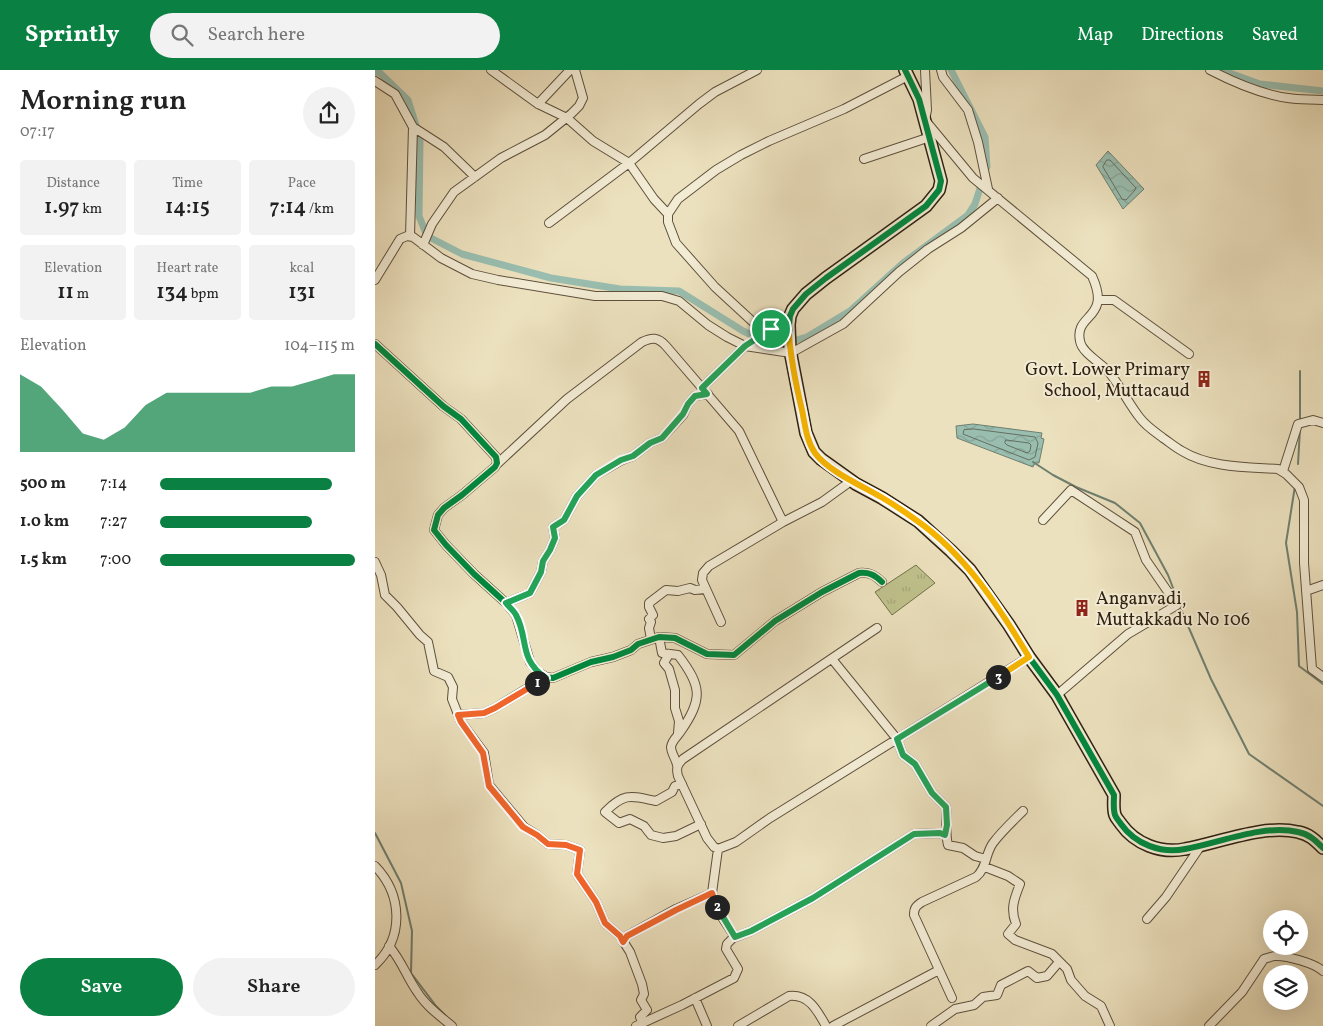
<!DOCTYPE html>
<meta charset="utf-8">
<style>
:root{--surface:#fff;--page:#f2f2f2;--text:#222;--muted:#767676;--accent:#0b8043}
body{margin:0;font-family:Vollkorn,serif;background:var(--page);color:var(--text);height:100vh;display:flex;flex-direction:column;font-size:19px;white-space:nowrap}
*{box-sizing:border-box;margin:0}
p{font-size:16px;color:var(--muted)}
.icon{flex:none;width:28px;height:28px;fill:none;stroke:currentColor;stroke-width:2;stroke-linecap:round;stroke-linejoin:round}
.map{position:relative;flex:1;overflow:hidden}
.side{display:flex;flex-direction:column;background:var(--surface);width:375px}
.side>*{flex:none}
.controls{position:absolute;left:888px;top:840px;display:grid;gap:10px}
.controls a{display:grid;place-items:center;width:45px;height:45px;border-radius:50%;background:var(--surface);box-shadow:0 5px 20px #0002;font-size:25px}
.pin{position:absolute;display:grid;place-items:center;width:42px;height:42px;color:#fff;margin:-21px;border:2px solid #fff;border-radius:50%;box-shadow:0 1px 5px #0007}
.km{position:absolute;width:25px;height:25px;margin:-12px;border-radius:50%;background:#222;color:#fff;font-size:14px;line-height:25px;text-align:center}
.round{display:grid;place-items:center;flex:none;width:52px;height:52px;border-radius:26px;background:var(--page)}
.headline{display:flex;align-items:center;justify-content:space-between;height:85px;padding:0 20px}
h1{font-size:28px;font-weight:600;line-height:38px}
.stats{display:grid;grid-template-columns:repeat(3,1fr);gap:8px;height:85px;padding:5px 20px}
.stats div{display:grid;align-content:center;border-radius:5px;background:var(--page);text-align:center}
.stats b{font-size:21px;font-weight:600}
.stats small{font-size:14px;font-weight:400}
.stats p{font-size:14px}
.chart{height:140px;padding:10px 20px}
.chart p{display:flex;justify-content:space-between}
.chart svg{width:100%;height:90px;margin-top:5px;fill:var(--accent);opacity:.7}
.primary-button{display:flex;gap:10px;margin-top:auto;padding:10px 20px}
.primary-button a{flex:1;height:58px;border-radius:30px;background:var(--accent);color:#fff;font-size:20px;font-weight:600;line-height:58px;text-align:center}
.primary-button a+a{background:var(--page);color:var(--text)}
ul{padding:0 20px;list-style:none;font-size:16px}
li{display:grid;grid-template-columns:80px 60px 1fr;align-items:center;height:38px}
li i{height:12px;border-radius:6px;background:var(--accent)}
header{display:flex;align-items:center;gap:30px;box-sizing:border-box;height:70px;padding:0 25px;background:var(--accent);color:#fff}
header strong{font-size:24px}
nav{display:flex;gap:28px;margin-inline-start:auto;font-size:18px}
.search{width:350px;height:45px;background:var(--page);display:flex;align-items:center;gap:12px;box-sizing:border-box;padding:0 18px;border-radius:28px;color:var(--muted);font-size:19px}
main{display:flex;flex:1;min-height:0}
.map>svg:first-child{display:block}
</style>
<header>
<strong>Sprintly</strong>
<div class="search"><svg class="icon" aria-label="search" viewBox="0 0 24 24"><circle cx="10" cy="10" r="6"/><path d="M15 15l6 6"/></svg>Search here</div>
<nav><a>Map</a><a>Directions</a><a>Saved</a></nav>
</header>
<main>
<section class="side">
<div class="headline"><div><h1>Morning run</h1><p>07:17</p></div><a class="round"><svg class="icon" aria-label="share" viewBox="0 0 24 24"><path d="M12 15V3M7 8l5-5 5 5M5 13v7h14v-7"/></svg></a></div>
<div class="stats">
<div><p>Distance</p><b>1.97<small> km</small></b></div>
<div><p>Time</p><b>14:15</b></div>
<div><p>Pace</p><b>7:14<small> /km</small></b></div>
</div>
<div class="stats">
<div><p>Elevation</p><b>11<small> m</small></b></div>
<div><p>Heart rate</p><b>134<small> bpm</small></b></div>
<div><p>kcal</p><b>131</b></div>
</div>
<div class="chart"><p><span>Elevation</span>104–115 m</p>
<svg viewBox="0 0 160 44" preserveAspectRatio="none"><path d="M0 44V6L10 12L20 23L30 35L40 38L50 32L60 21L70 15L80 15L90 15L100 15L110 15L120 12L130 12L140 9L150 6L160 6V44z"/></svg>
</div>
<ul>
<li><b>500 m</b>7:14<i style="width:88%"></i></li>
<li><b>1.0 km</b>7:27<i style="width:78%"></i></li>
<li><b>1.5 km</b>7:00<i style="width:100%"></i></li>
</ul>
<div class="primary-button"><a>Save</a><a>Share</a></div>
</section>
<div class="map">
<svg width="948" height="956" viewBox="0 0 948 956">
<defs>
<pattern id="park-tufts" width="24" height="20" patternUnits="userSpaceOnUse" patternTransform="scale(1.25)"><rect width="24" height="20" fill="#bfc18c"/><path d="M3 7l-1-3M5 7V3M7 7l1-3M15 17l-1-3M17 17v-4M19 17l1-3" fill="none" stroke="#a4a678"/></pattern>
<pattern id="water-waves" width="16" height="10" patternUnits="userSpaceOnUse" patternTransform="scale(1.25)"><rect width="16" height="10" fill="#99beb0"/><path d="M0 5q4-4 8 0t8 0" fill="none" stroke="#84a396"/></pattern>
</defs>
<rect width="100%" height="100%" fill="#ece1be"/>
<filter id="stains"><feTurbulence type="fractalNoise" baseFrequency=".004" numOctaves="4"/><feColorMatrix values="0 0 0 0 .2 0 0 0 0 .09 0 0 0 0 .02 0 0 0 .5 -.17"/></filter>
<radialGradient id="worn" r=".72"><stop offset=".6" stop-color="#630" stop-opacity="0"/><stop offset="1" stop-color="#630" stop-opacity=".3"/></radialGradient>
<path fill="url(#park-tufts)" stroke="#76704e" d="M541,495l19,18 -43,32 -17,-23z"/>
<path fill="url(#water-waves)" stroke="#6e7f70" d="M733,81l36,38 -21,20 -27,-44z
M598,354l69,9 -1,5 3,1 -5,24h-4l-2,4 -76,-29 -1,-12z"/>
<g fill="none" stroke-linecap="round" stroke-linejoin="round">
<path stroke="#646f60" stroke-width="1" d="M732,90h3l26,28 -1,2 -9,10 -4,-1 -19,-32z
M599,359l61,8 3,6 -3,14 -6,3 -66,-26 1,-4z
M631,370l23,3 2,2 -1,6 -3,2 -20,-8 -2,-2z"/>
<path stroke="#6e7f70" stroke-width="2" d="M925,352v-51
M658,392l20,13 23,12 39,16 25,20 28,52 9,23
M923,394l2,-35
M920,416l-9,57 11,69 2,54 24,18
M804,535l32,74 38,75 74,52
M0,763l26,50 11,48 -1,42 25,33 11,11"/>
<path stroke="#99beb0" stroke-width="7" d="M576,0l34,67 2,30 -2,4
M846,0l39,14 63,7
M0,2l5,1 28,27 12,38 -1,78 8,20 35,18 89,24 69,11 59,2 64,40 19,9 20,4 25,-7 43,-26 53,-48 65,-48 7,-11 7,-22"/>
<g stroke="#5e503c" stroke-width="10">
<path id="street" d="M116,0l47,34 29,14 26,23 36,22 25,36 14,15
M550,0l2,40 -2,10 48,58 119,98c20,44 -18,37 -12,65 2,12 20,21 28,30 12,14 20,32 32,47 6,8 15,14 23,20 6,4 12,9 19,13 28,17 65,16 96,18l8,5 13,13 5,13v63l8,106 11,8
M566,0l2,7 25,33 10,32 10,47
M835,0c25,13 50,24 78,28 11,2 23,1 35,2
M0,11l20,13 18,33 -3,109
M163,34l32,-34
M38,57l31,20 31,30
M489,89l66,-22
M174,153l80,-60 70,-59 16,-12 42,-22
M48,175l9,-21 22,-32 47,-34 44,-23 26,-21 8,-8 4,-8 -8,-28
M0,210l25,-41 7,-3 6,1 28,21 31,16 26,6 97,16h67l17,5 29,24 19,12 18,9 46,7 52,-29 56,-52 29,-23 33,-21 37,-30
M724,230h15l75,54
M414,265l-36,-13 -38,-35 -39,-44 -8,-21v-8l10,-15 38,-29 25,-15 28,-14 75,-32 64,-33
M0,274l68,62 18,13 35,38 1,6 -2,4 -33,28 -18,13 -6,7 -4,15 12,15 28,29 32,29 10,12 14,47 8,10 8,5 7,1 38,-16 22,-5 18,-7 7,-6 21,-7 16,1 32,16 27,1 41,-34 47,-29 37,-19c10,-1 16,2 23,9
M327,318l43,-42 27,-17
M121,395l71,-66 75,-57c10,-5 16,-5 24,4l73,85 44,91
M908,401l15,-47 15,-4 10,3
M668,450l28,-30 64,42 11,28 31,45 -49,29 -71,61
M0,492l6,13 4,20 12,12 23,28 8,7 6,29 14,6 5,10 -1,12 9,23 23,31 5,32 35,42 13,8 11,9 18,1 14,5 -3,24 19,28 9,21 15,13 10,16 12,32 2,10 -3,6 6,10 -7,7 2,5
M931,521l17,-6
M131,533l24,-10 11,-21 2,-11 7,-11 5,-12 -2,-11 11,-7 13,-24 19,-21 26,-15 11,-4 17,-13 12,-5 21,-23 5,-11 7,-8 13,-2
M346,552l-19,-42 1,-7 6,-7 74,-44 39,-20 29,-21
M502,558l-194,131c-6,6 -7,9 -5,17l29,62 7,9 4,2 18,-7 34,-24 259,-161
M284,567l3,16 16,2c24,31 25,44 3,76 -3,5 -9,9 -10,16 0,6 5,12 6,18
M276,569l-2,-11 2,-6 -2,-3 4,-4 -4,-8v-4l17,-13 12,1 12,-3 5,2 10,-1
M294,584l-5,9 5,6 6,21v18l4,13 -1,12
M457,589l65,80 6,16 12,9 17,29 14,14c1,13 -1,26 2,38l15,3 12,8 11,3
M83,645l26,-2 11,-5 51,-31
M307,714l-7,2 -3,6 -16,9c-25,-5 -31,-9 -51,11l14,11 11,-4 14,7 7,9 12,3 13,-2 25,-12
M343,779l-6,44 8,21 15,23
M0,796c27,28 30,71 0,99
M610,797l23,9 12,8c-6,15 -10,25 -4,40l-8,10 7,6 37,14 15,15 4,11 14,16 16,10 9,20
M772,849l19,-22 36,-53
M248,872l4,-6 49,-27 36,-16
M14,876c13,15 18,32 29,47 8,13 22,23 34,33
M320,928l12,28
M577,928l-38,-83c0,-7 2,-9 8,-13l54,-25c11,-9 9,-23 17,-34 9,-12 20,-22 30,-32
M261,956l46,-21 52,-27 4,-9 -12,-20 1,-5 6,-6 18,-7 62,-33 101,-64 26,-1 5,2
M363,956l51,-30c20,-2 28,14 37,30
M458,956l106,-56
M556,956l24,-17 19,-4 9,-8 14,-2 4,-10 27,-14 9,7 10,-2 12,-14
M834,956l33,-34 22,-33c3,-1 8,-3 12,-3 12,0 38,7 47,15"/>
</g>
<g stroke="#2e2010" stroke-width="14">
<path id="secondary" d="M530,0l14,29 22,82 -2,9 -13,16 -100,72 -20,16 -13,15 -3,7 -1,9 1,25 16,83 8,19 7,7 35,25 26,14 36,23 33,30 19,19 39,55 20,32 28,38 57,100c0,6 -1,14 1,20 1,3 4,6 6,9 14,20 40,30 64,25 34,-6 78,-25 113,-17 11,2 17,8 25,16"/>
</g>
<use href="#street" stroke="#f3ecd5" stroke-width="8"/>
<use href="#secondary" stroke="#f3ecd5" stroke-width="11"/>
<g stroke="#f3ecd5" stroke-width="9">
<path id="cycleway" d="M530,0l14,29 22,82 -2,9 -13,16 -100,72 -20,16 -13,15 -3,7 -1,9 1,25 16,83 8,19 7,7 35,25 26,14 36,23 33,30 19,19 39,55 20,32 28,38 57,100c0,6 -1,14 1,20 1,3 4,6 6,9 14,20 40,30 64,25 34,-6 78,-25 113,-17 11,2 17,8 25,16
M0,274l68,62 18,13 35,38 1,6 -2,4 -33,28 -18,13 -6,7 -4,15 12,15 28,29 32,29 10,12 14,47 8,10 8,5 7,1 38,-16 22,-5 18,-7 7,-6 21,-7 16,1 32,16 27,1 41,-34 47,-29 37,-19c10,-1 16,2 23,9"/>
</g>
<use href="#cycleway" stroke="#00873e" stroke-width="6"/>
</g>
<g fill="none" stroke-linecap="round" stroke-linejoin="round">
<g stroke="#fff" stroke-width="10">
<path id="split-1" d="M162,613l9,-5c-28,-19 -17,-39 -30,-63 -2,-4 -7,-8 -10,-12l24,-10 11,-21 2,-11 7,-11 5,-12 -2,-11 11,-7 13,-24 19,-21 25,-15 12,-4 17,-13 12,-5 21,-24 5,-10 7,-8 12,-2 -5,-6 43,-42 26,-17"/>
</g>
<g stroke="#fff" stroke-width="10">
<path id="split-2" d="M162,613l-42,25 -11,5 -26,2 3,7 22,31 6,33 34,41 14,8 11,9 18,1 14,5 -3,24 19,28 9,21 15,13 3,6 4,-6 49,-26 36,-17 5,14"/>
</g>
<g stroke="#fff" stroke-width="10">
<path id="split-3" d="M342,837l18,30 16,-6 62,-33 101,-64 26,-1 5,2 2,-10 -1,-18 -14,-14 -17,-29 -12,-9 -6,-16 101,-62"/>
</g>
<g stroke="#fff" stroke-width="10">
<path id="split-4" d="M396,259l18,6c2,25 7,50 13,75 3,14 4,30 13,43 13,18 47,33 66,44 12,7 24,15 35,23 49,34 83,87 113,137l-31,20"/>
</g>
<use href="#split-1" stroke="#22a559" stroke-width="6"/>
<use href="#split-2" stroke="#f0652b" stroke-width="6"/>
<use href="#split-3" stroke="#22a559" stroke-width="6"/>
<use href="#split-4" stroke="#f5b400" stroke-width="6"/>
</g>
<defs>
<g id="building-bare" transform="scale(1.35)"><path d="M-4-6H4V6H1V3H-1V6H-4ZM-2.5-4.3h1.7v1.8h-1.7ZM.8-4.3h1.7v1.8H.8ZM-2.5-1h1.7V.8h-1.7ZM.8-1h1.7V.8H.8Z" fill="#8f2418" stroke="#f3ecd5" stroke-width="2.5" paint-order="stroke"/></g>
</defs>
<g fill-rule="evenodd">
<use href="#building-bare" x="829" y="309"/>
<use href="#building-bare" x="707" y="538"/>
</g>
<g text-anchor="middle" stroke-width="4" stroke-linejoin="round" paint-order="stroke">
<g font-size="18" fill="#2e2010" stroke="#f3ecd5" text-anchor="end">
<text x="815" y="305">Govt. Lower Primary<tspan x="815" dy="21">School, Muttacaud</tspan></text>
<text x="721" y="534" text-anchor="start">Anganvadi,<tspan x="721" dy="21">Muttakkadu No 106</tspan></text>
</g>
</g>
<rect width="100%" height="100%" filter="url(#stains)"/>
<rect width="100%" height="100%" fill="url(#worn)"/>
</svg>
<div class="controls">
<a><svg class="icon" aria-label="locate" viewBox="0 0 24 24"><circle cx="12" cy="12" r="6"/><path d="M12 2v4M12 18v4M2 12h4M18 12h4"/></svg></a>
<a><svg class="icon" aria-label="layers" viewBox="0 0 24 24"><path d="M12 4l9 5-9 5-9-5zM3 14l9 5 9-5"/></svg></a>
</div>
<div class="pin" style="left:396px;top:259px;background:#1e9e55"><svg class="icon" aria-label="arrive" viewBox="0 0 24 24"><path d="M6 21V4h12l-3 4 3 4H6"/></svg></div>
<b class="km" style="left:162px;top:613px">1</b>
<b class="km" style="left:342px;top:837px">2</b>
<b class="km" style="left:623px;top:607px">3</b>
</div>
</main>
